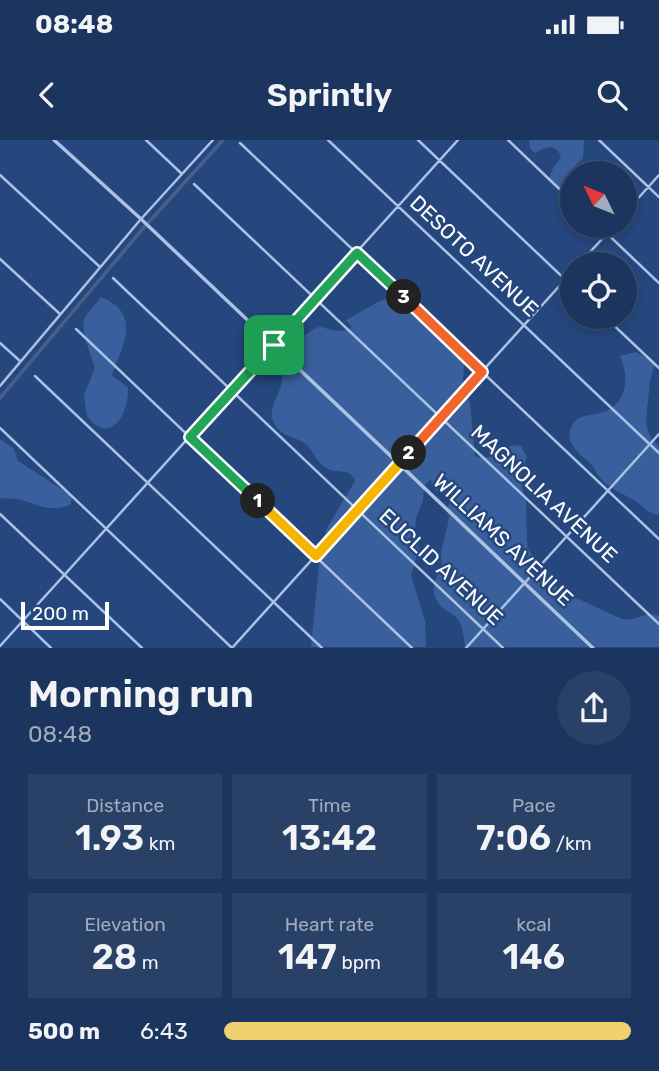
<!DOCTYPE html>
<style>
:root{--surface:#1c355e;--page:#294067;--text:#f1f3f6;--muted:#a0abbc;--line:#3a5073;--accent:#efd170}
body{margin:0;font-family:Rubik,sans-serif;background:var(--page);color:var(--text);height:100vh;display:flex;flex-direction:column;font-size:26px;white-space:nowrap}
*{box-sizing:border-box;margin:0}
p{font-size:23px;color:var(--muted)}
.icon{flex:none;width:38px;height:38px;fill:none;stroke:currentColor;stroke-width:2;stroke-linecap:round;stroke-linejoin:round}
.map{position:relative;height:508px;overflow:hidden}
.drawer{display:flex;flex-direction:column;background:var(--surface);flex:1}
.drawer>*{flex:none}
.needle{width:46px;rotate:313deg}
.tools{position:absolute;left:560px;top:21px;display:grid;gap:14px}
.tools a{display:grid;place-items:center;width:77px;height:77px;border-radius:50%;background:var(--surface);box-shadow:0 4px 10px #0003,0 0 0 2px var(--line);font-size:35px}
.scale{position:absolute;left:21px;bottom:18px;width:88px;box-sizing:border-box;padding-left:7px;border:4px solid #fff;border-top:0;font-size:19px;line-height:24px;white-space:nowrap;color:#fff;-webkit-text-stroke:5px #25477e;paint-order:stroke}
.pin{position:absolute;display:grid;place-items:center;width:60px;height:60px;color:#fff;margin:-30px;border-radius:14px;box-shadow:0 4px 10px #0006}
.km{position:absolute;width:35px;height:35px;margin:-18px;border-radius:50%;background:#222;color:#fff;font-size:19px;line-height:35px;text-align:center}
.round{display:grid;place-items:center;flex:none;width:74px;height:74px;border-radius:37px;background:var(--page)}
.headline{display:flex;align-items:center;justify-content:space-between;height:119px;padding:0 28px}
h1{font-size:38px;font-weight:600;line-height:52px}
.metrics{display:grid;grid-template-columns:repeat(3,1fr);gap:10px;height:119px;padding:7px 28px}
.metrics div{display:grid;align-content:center;border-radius:0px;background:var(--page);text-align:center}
.metrics b{font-size:35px;font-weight:600}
.metrics small{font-size:19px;font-weight:400}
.metrics p{font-size:19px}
ul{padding:0 28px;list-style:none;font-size:23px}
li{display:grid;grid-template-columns:112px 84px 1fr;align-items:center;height:52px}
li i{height:18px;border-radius:9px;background:var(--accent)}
.status{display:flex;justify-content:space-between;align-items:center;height:49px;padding:0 35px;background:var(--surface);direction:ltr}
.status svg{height:19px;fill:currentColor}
header{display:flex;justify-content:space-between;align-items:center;height:91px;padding:0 28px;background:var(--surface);font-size:32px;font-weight:600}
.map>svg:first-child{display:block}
</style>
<div class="status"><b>08:48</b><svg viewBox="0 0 49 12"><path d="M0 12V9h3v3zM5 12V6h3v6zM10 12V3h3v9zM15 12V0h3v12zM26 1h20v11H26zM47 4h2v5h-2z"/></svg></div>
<header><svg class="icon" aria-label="back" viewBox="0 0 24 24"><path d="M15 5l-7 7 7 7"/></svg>Sprintly<svg class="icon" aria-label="search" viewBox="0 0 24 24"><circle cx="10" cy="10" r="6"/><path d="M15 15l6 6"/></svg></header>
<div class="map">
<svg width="659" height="508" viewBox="0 0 659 508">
<rect width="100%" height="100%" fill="#25477e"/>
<path fill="#39609c" d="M529,0h55l-1,18 -14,14 3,5v24l-23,-23 5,-12 7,-8c-4,-15 -15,-12 -26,-5l-5,-5z
M101,157c41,17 22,47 11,78l16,13c1,25 -17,59 -41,28l-3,-21 11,-27c-4,-11 -14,-39 -11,-48 3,-8 12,-15 17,-23z
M394,157l17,11 53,54 -1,19 7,23 5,52c4,1 9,2 13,1 14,-2 15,-14 33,-11l6,11 -7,23 6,21 1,44 9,18 17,13 5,13c20,10 42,20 62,29 13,6 25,-8 39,-2v31h-64l-147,-138 3,-13c-11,-1 -19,-6 -20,-17l-7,7 -142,-135c5,-3 33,-25 38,-24 12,2 20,8 32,0l-6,-7 34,-19z
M636,212l20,11c-7,15 -6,22 -8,38 -2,17 -5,32 11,45v69c-14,-3 -12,-6 -22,-13 -12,-7 -26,-13 -36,-23 -4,-4 -6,-9 -9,-14 -10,-10 -30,-22 -20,-39 6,-12 17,-10 28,-13 27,-6 30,-36 20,-57z
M280,213l144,136 -1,12 -7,17 -1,10 4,22 -8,25 14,46 1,26h-115l9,-93 6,-24 29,-49c-5,-14 -17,-7 -27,-12 -13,-7 -14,-18 -22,-25 -10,-8 -29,-7 -34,-26 -3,-14 12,-29 10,-43 -1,-6 -4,-11 -5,-16z
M0,299l13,9 5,13 50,32 4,5 -2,7c-22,8 -33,-1 -52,-6 -6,-1 -12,0 -18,-1z
M448,373l143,134h-123l-3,-1c-1,-7 -2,-17 -5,-23 -4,-8 -11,-10 -17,-15 -15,-14 -9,-27 -1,-42 -4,-21 10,-42 6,-53z"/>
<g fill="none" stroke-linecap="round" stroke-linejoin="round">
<path stroke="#465f87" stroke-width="3.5" d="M148,83l75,-83
M0,258l145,-172"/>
<path stroke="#abc2e5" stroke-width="2.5" d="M146,0l36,34
M328,0l331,313
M418,0l154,146
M508,0l64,61
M599,0l60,57
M240,3l419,396
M0,35l100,92
M194,44l465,440
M625,73l34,-38
M599,86l60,57
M0,119l60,55
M579,124l35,-38
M113,138l390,370
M605,177l54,51
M76,189l336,319
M0,203l20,18
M35,236l287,272
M0,246l141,-167 72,-79
M0,288l232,220
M0,374l142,134
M0,459l51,49
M0,506l458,-506
M232,508l340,-376
M466,508l193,-214"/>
<path stroke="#abc2e5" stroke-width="3.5" d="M54,0l87,79 452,429"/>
</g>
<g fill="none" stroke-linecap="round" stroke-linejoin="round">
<g stroke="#fff" stroke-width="14">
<path id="split-1" d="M258,361l-68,-64 84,-92"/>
</g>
<g stroke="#fff" stroke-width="14">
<path id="split-2" d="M258,361l58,55 93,-103"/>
</g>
<g stroke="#fff" stroke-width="14">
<path id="split-3" d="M404,157l78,75 -73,81"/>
</g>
<g stroke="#fff" stroke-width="14">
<path id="split-4" d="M274,205l83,-92 47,44"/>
</g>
<use href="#split-1" stroke="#22a559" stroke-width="9"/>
<use href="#split-2" stroke="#f5b400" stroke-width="9"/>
<use href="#split-3" stroke="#f0652b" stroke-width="9"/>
<use href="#split-4" stroke="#22a559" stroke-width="9"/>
</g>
<g text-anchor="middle" stroke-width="5" stroke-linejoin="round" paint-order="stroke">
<g font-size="21" fill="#fff" stroke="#25477e">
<text transform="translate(474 116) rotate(43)" y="7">DESOTO AVENUE</text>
<text transform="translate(544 354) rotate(43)" y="7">MAGNOLIA AVENUE</text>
<text transform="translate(503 400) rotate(43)" y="7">WILLIAMS AVENUE</text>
<text transform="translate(441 427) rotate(43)" y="7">EUCLID AVENUE</text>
</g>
</g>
</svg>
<div class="tools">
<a><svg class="needle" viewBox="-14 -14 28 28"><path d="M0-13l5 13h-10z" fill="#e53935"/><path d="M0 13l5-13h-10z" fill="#a0abbc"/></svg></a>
<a><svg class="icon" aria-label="locate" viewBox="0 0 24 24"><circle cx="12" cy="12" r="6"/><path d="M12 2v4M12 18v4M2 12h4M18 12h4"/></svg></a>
</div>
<div class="scale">200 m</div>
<div class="pin" style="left:274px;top:205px;background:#1e9e55"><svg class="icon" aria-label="arrive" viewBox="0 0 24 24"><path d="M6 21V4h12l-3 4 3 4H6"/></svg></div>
<b class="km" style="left:258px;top:361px">1</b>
<b class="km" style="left:409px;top:313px">2</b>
<b class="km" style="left:404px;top:157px">3</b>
</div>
<section class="drawer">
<div class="headline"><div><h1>Morning run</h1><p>08:48</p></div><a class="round"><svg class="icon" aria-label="share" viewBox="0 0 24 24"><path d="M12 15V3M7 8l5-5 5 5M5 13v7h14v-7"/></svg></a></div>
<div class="metrics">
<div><p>Distance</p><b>1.93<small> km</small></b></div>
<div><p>Time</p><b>13:42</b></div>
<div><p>Pace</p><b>7:06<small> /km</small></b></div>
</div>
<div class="metrics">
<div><p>Elevation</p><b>28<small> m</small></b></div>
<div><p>Heart rate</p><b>147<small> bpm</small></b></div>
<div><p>kcal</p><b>146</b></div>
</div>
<ul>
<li><b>500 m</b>6:43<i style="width:100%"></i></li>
</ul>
</section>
